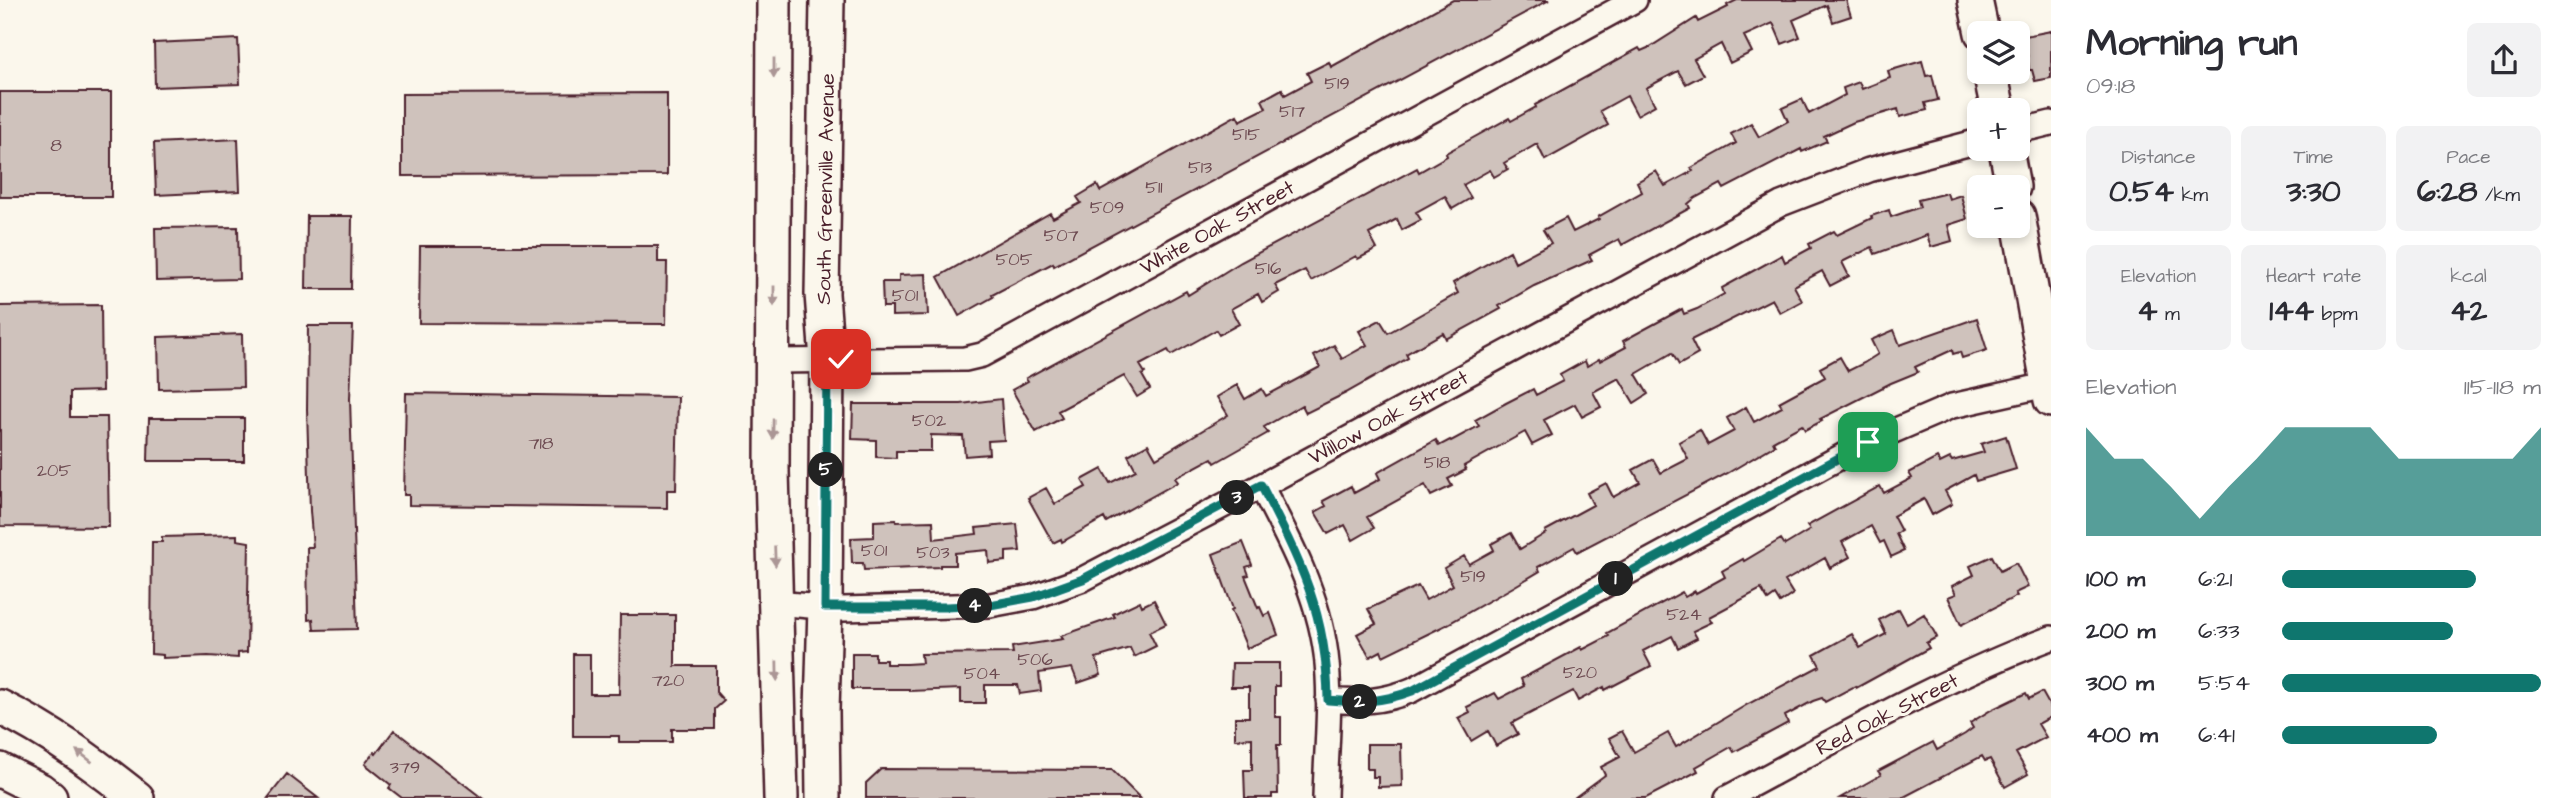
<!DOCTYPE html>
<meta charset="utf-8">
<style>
:root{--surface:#fff;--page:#f2f2f3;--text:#2b2b33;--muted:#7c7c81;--accent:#0f766e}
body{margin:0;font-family:"Architects Daughter",sans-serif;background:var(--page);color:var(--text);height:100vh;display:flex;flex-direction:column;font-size:26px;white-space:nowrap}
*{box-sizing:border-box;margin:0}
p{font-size:23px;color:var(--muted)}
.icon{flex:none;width:38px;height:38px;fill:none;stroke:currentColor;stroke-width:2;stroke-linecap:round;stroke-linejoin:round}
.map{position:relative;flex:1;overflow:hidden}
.drawer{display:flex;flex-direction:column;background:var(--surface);width:525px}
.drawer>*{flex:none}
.tools{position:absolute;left:1967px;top:21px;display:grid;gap:14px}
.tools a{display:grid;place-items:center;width:63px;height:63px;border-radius:10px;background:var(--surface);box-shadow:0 4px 10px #0003;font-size:35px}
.pin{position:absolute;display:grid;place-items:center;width:60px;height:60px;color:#fff;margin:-30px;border-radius:14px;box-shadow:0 4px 10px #0006}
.km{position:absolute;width:35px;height:35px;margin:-18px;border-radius:50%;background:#222;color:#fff;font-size:19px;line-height:35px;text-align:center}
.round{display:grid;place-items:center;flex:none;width:74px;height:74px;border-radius:10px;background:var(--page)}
.overview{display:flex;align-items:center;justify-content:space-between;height:119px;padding:0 35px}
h1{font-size:38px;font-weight:800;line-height:52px}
.stats{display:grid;grid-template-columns:repeat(3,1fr);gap:10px;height:119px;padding:7px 35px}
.stats div{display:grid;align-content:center;border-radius:10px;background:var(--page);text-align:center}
.stats b{font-size:30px;font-weight:800}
.stats small{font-size:19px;font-weight:400}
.stats p{font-size:19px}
.chart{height:196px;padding:14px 35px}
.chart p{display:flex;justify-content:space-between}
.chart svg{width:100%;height:126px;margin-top:7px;fill:var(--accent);opacity:.7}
ul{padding:0 35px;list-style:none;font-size:23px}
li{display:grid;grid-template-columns:112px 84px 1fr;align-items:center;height:52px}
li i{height:18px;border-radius:9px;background:var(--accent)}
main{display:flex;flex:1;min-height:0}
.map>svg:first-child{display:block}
</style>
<main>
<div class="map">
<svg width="2051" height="798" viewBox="0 0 2051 798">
<rect width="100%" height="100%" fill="#fbf7ec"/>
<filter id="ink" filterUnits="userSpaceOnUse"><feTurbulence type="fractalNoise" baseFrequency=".0143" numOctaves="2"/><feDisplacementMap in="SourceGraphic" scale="14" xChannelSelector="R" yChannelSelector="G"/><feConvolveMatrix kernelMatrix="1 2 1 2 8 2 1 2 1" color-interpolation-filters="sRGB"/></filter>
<g filter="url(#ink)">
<path fill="#cfc2bc" stroke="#4a1f2b" stroke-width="2" d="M1453,0h96l-495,266 -1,-3 -61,32 1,2 -34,19 -21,-39 112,-64 3,5 28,-15 -4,-6 20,-12 3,6 137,-76 3,6 26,-13 -4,-8 20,-11 3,6 26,-14 -4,-8 22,-11 2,5z
M1737,0h109l5,16 -18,6 -6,-17 -34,15 7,17 -18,7 -9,-21 -29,13 8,16 -22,11 -9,-19 -27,15 9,16 -17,9 -8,-13 -32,17 9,17 -18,10 -10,-19 -27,15 8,14 -63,35 -8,-16 -33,19 4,6 -14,8 -4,-7 -27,15 8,13 -19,11 -7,-13 -29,16 5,8 -19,10 -5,-11 -28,15 8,15 -19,10 -2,-3 -45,25 -6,-11 -30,15 4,7 -17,10 -4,-8 -27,15 8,15 -20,11 -3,-5 -45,25 -3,-5 -28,15 5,8 -3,2 8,14 -13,8 -13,-21 -66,35 4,7 -26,14 -24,-42 16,-9 -2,-3 160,-87 2,4 53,-33 176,-94 2,4 28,-16 -1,-3 16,-9 47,-26 2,3 25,-14 -1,-2 104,-57 2,3 9,-4 46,-29 2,4 30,-15 -1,-2z
M2051,31v47l-16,3 -3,-11h-3l-4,-34z
M238,39l2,45 -85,3 -1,-44z
M1922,61l4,15 6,-1 6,25 -13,3 2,7 -27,7 -2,-8 -44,13 -30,14 3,5 -25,11 -1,-3 -77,40 -3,-5 -26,14 -7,6 2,4 -68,37 -3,-6 -30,16 3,5 -58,26 -35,20 2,3 -55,30 -3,-6 -37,21 2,4 -62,35 -40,20 -4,-8 -38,22 4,6 -53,30 -3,-5 -37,20 3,4 -72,40 -2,-4 -42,24 -1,-3 -8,4 -25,-45 18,-10 9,16 31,-17 -4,-7 20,-11 8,14 26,-13 -8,-15 20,-11 8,14 72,-43 -11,-18 20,-12 8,14 17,-10 4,7 54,-29 -6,-11 20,-11 8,14 25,-14 -8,-14 21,-11 8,13 70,-40 -5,-10 57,-32 5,11 36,-19 -8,-13 23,-12 7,14 26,-13 -1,-2 44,-25 -5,-10 19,-11 9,15 28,-15 -2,-3 45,-25 -5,-9 20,-11 8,14 29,-16 -6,-13 20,-9 7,15 36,-19 -2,-7 16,-6 3,7 28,-11 -2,-7z
M0,92h111v105h-111z
M667,93v82l-265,1v-82z
M238,139l2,52 -84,4 -2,-52z
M1947,193l2,6 12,-4 6,24 -19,6 4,16 -21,6 -4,-12 -52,19 -3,-7 -30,15 7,14 -19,10 -8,-15 -28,15 8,15 -22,12 -8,-14 -81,41 7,14 -19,11 -7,-12 -36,21 12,20 -14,9 -15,-25 -26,14 8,15 -19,10 -7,-13 -31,16 8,15 -20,10 -7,-13 -61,34 2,4 -18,9 4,7 -21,10 -6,-11 -58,32 7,11 -21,12 -8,-15 -17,9 -13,-22 11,-6 -3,-5 28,-15 3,7 26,-14 -3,-6 59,-33 3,6 11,-6 1,1 28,-15 -4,-6 31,-17 27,-14 3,6 27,-14 -3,-6 25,-14 2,5 12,-7 1,2 26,-14 -3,-6 22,-12 37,-20 2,5 13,-5 27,-15 -2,-6 60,-33 3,7 26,-14 -2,-4 25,-13 3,4 35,-17 -1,-2 18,-6 2,7 29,-10 -2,-7z
M307,216h45l-1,73h-45z
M238,227l1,52 -83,2 -1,-53z
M420,246h238v16h9l-1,62 -247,-1z
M926,274l2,41 -36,1v-9h-9l-1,-25h17v-7z
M101,305l1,86 -32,1v25h37l2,110 -109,-1v-220z
M1977,318l10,32 -25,8 -2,-6 -7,2 -1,-4 -37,17 3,5 -27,11 -71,36 2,2 -17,9 -3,-5 -29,16 2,4 -47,28 -151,79 -3,-5 -36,20 2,4 -25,15 -69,39 -63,31 -2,-5 -11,6 -13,-23 19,-10 -8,-15 50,-23 8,14 27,-15 -9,-17 20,-12 5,8 25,-14 -3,-6 20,-11 9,16 26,-16 -1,-2 48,-26 -6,-12 19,-10 7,14 27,-15 -7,-12 20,-11 8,14 27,-14 -9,-17 21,-12 8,15 26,-14 -7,-13 19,-11 8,15 28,-15 -3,-5 46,-25 -5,-9 20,-11 8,14 16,-8 14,-9 -7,-14 23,-10 6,15z
M308,326h45l-3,73 7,230 -43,1 -1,-11 -5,1 -1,-73h6l-3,-36 -3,-102z
M242,334l1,53 -84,2 -1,-52z
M406,393l272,4 -2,93h-9v18l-258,-3v-10h-5z
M1001,399l3,41 -16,1 1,13 -24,2 -2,-20 -32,-1v16h-35v7l-20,-1v-17l-24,-1 1,-35h108z
M149,418h95v43h-96z
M2006,436l10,33 -40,12 -2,-6 -29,16 7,13 -20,11 -8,-16 -31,17 8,15 -5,3 8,17 -13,6 -7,-16 -4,2 -9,-17 -29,16 8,15 -20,11 -5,-10 -40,23 8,13 -13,9 -5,-8 -7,5 -7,-11 -52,28 3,5 -19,9 4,7 -19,10 -6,-12 -29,15 8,15 -46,24 -1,-3 -26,14 -5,-10 -61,32 6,11 -22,12 -8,-15 -17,10 -13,-23 12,-6 -3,-5 28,-14 4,6 25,-13 -3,-7 60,-32 1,3 27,-14 -2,-3 75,-41 3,5 10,-6 1,2 29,-16 -3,-6 21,-12 1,2 37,-22 4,6 25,-15 -3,-4 73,-40 4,7 28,-15 -3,-5 28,-15 3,5 10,-5 2,3 32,-9 -3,-8z
M896,520v2l37,-1 1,18 43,-5 -1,-6 41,-4 3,27 -14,1v9l-17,2 -1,-13 -33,3v12h-15v2l-76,3 -1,-7h-11l-1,-25 23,-1v-16z
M237,535v5l12,2 -2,110 -9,1v5l-30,-2 -45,2v-3l-12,-1 1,-112h10v-5z
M1243,542l9,23 -6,2 3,8 -4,1 13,32 2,-1 4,9 6,-3 8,22 -31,13 -16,-38 2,-1 -20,-55z
M1992,556l8,15 16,-8 12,24 -13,6 2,3 -56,29 -13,-28 8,-3 -4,-8 22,-11 -4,-9z
M1154,600l12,24 -17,8 7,14 -22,11 -4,-9 -34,10 5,17 -23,8 -6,-15 -33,5 2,18 -21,3 -2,-9h-33v18h-24v-14l-52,2v-2h-57v-36h23v7h11v4h20l16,-1 -1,-9 92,-1 -1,-6 51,-8 -2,-3 54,-19 -2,-3 27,-13 2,5z
M1899,609l8,15 17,-10 13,23 -11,6 3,5 -73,40 -1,-2 -30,16 -3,-4 -9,3 -28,15 3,7 -54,29 -3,-5 -35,20 2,4 -52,27h-72l31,-23 -4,-8 19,-10 -11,-19 13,-7 12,21 34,-19 8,14 72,-43 72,-38 -6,-11 38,-21 8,14 26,-14 -7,-14z
M620,615h55v51h41v26l8,9 -9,8v20h-43v13h-53v-6h-46v-82h17v40h29z
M1232,663h47v23h-4v31h6v28h-4l1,49h-6v4h-27l-1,-28h8v-32l-17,1v-22h14v-30h-18z
M2042,692l9,16v9l-13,7 8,13 -30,16 12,21 -23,13 -15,-28 -5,2 -3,-5 -80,42h-62l41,-23 -3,-4 55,-29 4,8 28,-16 8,-6 -3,-5 21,-13 35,-17 3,6z
M394,730l88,68h-80l-13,-10 2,-3 -26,-21 9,-12 2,2z
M1367,744h34l1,42 -24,1v-10h-5v-8h-6z
M881,769l231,1 28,28h-274v-15z
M287,774l31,24h-50z"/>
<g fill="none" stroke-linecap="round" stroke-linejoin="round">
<g stroke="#4a1f2b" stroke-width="28">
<path id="street" d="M2018,131l33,-8
M774,361l191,-2 17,-4 653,-355
M1261,486c28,53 57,107 65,168 6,47 0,97 -1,144
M776,603l67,6 147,-4 43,-8 50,-18 178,-93 520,-282 88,-34 110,-29
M1328,700c30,3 55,2 84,-10l456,-248 84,-36 99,-22
M1727,798c106,-56 211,-118 324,-160"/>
</g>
<g stroke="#4a1f2b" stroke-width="38">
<path id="secondary" d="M774,0l-2,471 9,327
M1975,0l7,33
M1990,72l8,38
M2006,149l7,38
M2018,216l33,184
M0,707c51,25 93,56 137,91
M0,770l40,20 10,8
M823,798l-1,-88 3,-103 2,-247 -5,-66 5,-294"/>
</g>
<use href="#street" stroke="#fbf7ec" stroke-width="23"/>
<use href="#secondary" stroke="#fbf7ec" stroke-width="33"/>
</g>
<defs><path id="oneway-solid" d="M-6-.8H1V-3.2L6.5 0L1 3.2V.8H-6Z" transform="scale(1.75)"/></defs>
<g fill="#ab9695">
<use href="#oneway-solid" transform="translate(774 68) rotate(90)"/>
<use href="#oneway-solid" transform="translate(774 296) rotate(90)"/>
<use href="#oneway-solid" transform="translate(773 429) rotate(91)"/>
<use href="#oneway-solid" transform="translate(775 556) rotate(88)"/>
<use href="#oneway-solid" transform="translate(777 671) rotate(89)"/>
<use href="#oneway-solid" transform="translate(84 756) rotate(-143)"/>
</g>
</g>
<g fill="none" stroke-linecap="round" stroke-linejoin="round" filter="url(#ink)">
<g stroke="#fff" stroke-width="14">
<path id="route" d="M841,359l-14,1 -2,247h121l44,-2 43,-8 50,-18 178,-94c39,76 66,128 67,215 30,3 55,2 84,-9l456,-249"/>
</g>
<use href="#route" stroke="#0f766e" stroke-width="9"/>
</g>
<g text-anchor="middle" stroke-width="6" stroke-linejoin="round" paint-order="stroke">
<g font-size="18" fill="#6b484f">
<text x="1337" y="89">519</text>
<text x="1292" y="117">517</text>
<text x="1246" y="140">515</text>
<text x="56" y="151">8</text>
<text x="1200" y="173">513</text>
<text x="1154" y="193">511</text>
<text x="1107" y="213">509</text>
<text x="1061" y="241">507</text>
<text x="1014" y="265">505</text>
<text x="1268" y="274">516</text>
<text x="905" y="301">501</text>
<text x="929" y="426">502</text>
<text x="541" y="449">718</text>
<text x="1437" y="468">518</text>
<text x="54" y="476">205</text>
<text x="874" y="556">501</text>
<text x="933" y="558">503</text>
<text x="1473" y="582">519</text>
<text x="1684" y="620">524</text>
<text x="1035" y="665">506</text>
<text x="1580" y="678">520</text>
<text x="982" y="679">504</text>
<text x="668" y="686">720</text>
<text x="405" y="773">379</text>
</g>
<g font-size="21" fill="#4a1f2b" stroke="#fbf7ec">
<text transform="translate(825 189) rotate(-89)" y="7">South Greenville Avenue</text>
<text transform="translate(1217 227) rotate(-29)" y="7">White Oak Street</text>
<text transform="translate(1388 417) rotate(-28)" y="7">Willow Oak Street</text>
<text transform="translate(1887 714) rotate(-27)" y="7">Red Oak Street</text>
</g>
</g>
</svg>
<div class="tools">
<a><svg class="icon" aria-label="layers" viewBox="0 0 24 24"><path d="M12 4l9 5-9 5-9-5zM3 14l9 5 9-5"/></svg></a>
<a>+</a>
<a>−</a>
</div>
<div class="pin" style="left:1868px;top:442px;background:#1e9e55"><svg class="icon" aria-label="arrive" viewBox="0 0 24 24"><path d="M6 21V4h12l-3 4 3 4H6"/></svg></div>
<div class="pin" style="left:841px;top:359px;background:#d93025"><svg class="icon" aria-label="check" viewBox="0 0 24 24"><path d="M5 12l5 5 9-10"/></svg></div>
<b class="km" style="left:1616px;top:579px">1</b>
<b class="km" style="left:1360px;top:702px">2</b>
<b class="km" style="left:1237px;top:498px">3</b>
<b class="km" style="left:975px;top:606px">4</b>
<b class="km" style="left:826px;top:470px">5</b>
</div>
<section class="drawer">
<div class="overview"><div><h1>Morning run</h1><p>09:18</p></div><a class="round"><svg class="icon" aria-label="share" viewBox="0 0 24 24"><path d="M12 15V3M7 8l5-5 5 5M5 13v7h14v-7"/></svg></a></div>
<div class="stats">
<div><p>Distance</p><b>0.54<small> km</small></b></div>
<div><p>Time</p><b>3:30</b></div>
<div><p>Pace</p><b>6:28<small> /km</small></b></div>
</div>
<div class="stats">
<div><p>Elevation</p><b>4<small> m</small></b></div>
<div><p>Heart rate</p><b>144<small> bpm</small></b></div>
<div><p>kcal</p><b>42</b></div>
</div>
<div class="chart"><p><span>Elevation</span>115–118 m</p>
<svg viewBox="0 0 160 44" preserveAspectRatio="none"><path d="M0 44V6L10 17L20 17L30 27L40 38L50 27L60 17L70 6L80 6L90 6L100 6L110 17L120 17L130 17L140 17L150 17L160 6V44z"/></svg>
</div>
<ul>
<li><b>100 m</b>6:21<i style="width:75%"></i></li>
<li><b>200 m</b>6:33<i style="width:66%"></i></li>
<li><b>300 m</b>5:54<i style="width:100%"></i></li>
<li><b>400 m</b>6:41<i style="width:60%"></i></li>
</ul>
</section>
</main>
